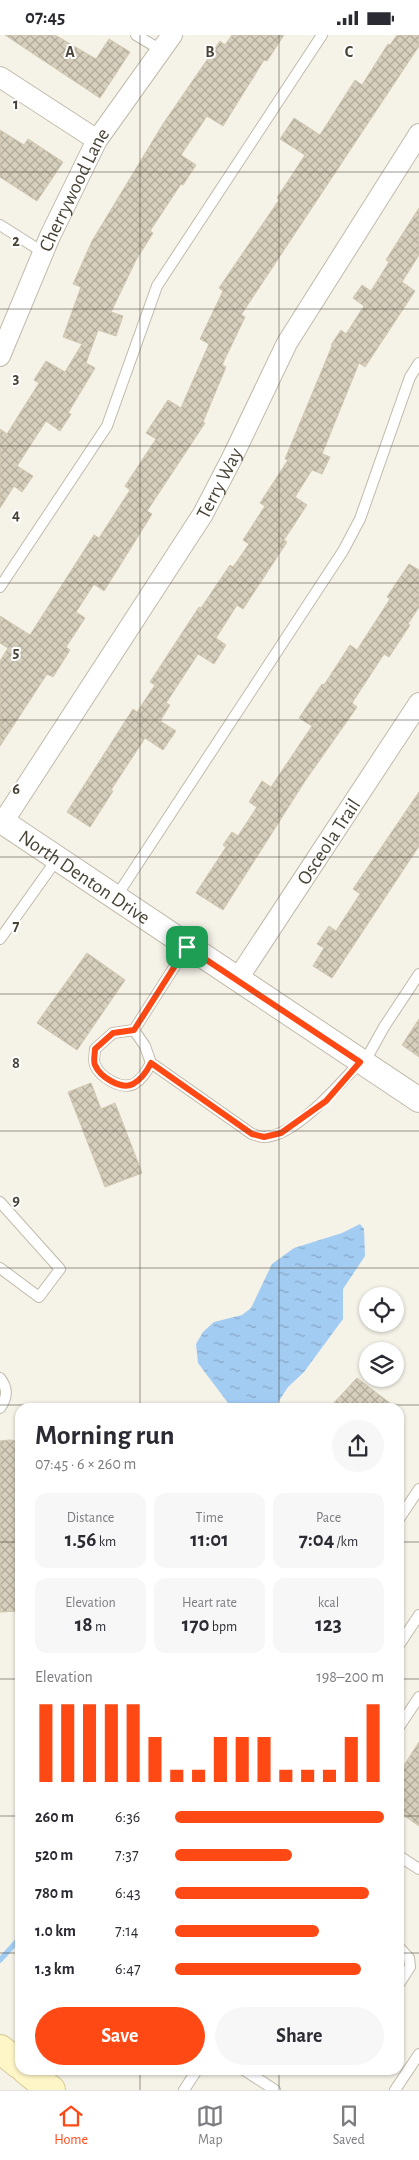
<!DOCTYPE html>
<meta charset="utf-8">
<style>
:root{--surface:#fff;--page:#f7f7f7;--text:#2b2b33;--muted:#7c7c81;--line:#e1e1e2;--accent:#ff4915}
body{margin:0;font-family:"Alegreya Sans",sans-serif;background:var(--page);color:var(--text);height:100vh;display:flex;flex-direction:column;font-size:19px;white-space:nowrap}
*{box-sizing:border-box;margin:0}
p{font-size:16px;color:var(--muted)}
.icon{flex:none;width:28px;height:28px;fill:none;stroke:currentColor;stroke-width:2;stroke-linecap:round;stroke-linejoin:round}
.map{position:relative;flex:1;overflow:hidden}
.details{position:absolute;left:15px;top:1368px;width:389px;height:672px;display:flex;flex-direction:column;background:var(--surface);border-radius:15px;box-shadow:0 1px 4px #0004}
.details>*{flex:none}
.fabs{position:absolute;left:359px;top:1252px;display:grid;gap:10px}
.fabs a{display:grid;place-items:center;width:45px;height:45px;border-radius:50%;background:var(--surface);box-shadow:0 1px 4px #0004;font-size:25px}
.pin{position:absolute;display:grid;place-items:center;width:42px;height:42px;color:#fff;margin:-21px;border-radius:10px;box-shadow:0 2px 8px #0006}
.round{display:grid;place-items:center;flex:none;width:52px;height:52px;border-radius:26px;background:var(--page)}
.headline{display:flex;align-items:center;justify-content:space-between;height:85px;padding:0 20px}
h1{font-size:28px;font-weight:700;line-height:38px}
.metrics{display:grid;grid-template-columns:repeat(3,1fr);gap:8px;height:85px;padding:5px 20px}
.metrics div{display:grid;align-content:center;border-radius:12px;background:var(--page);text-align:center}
.metrics b{font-size:21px;font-weight:700}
.metrics small{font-size:14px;font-weight:400}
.metrics p{font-size:14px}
.chart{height:140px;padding:10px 20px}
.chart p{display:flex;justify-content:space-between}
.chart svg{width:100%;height:90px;margin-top:5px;stroke:var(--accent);stroke-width:6}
.cta{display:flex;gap:10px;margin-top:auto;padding:10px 20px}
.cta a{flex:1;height:58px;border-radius:30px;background:var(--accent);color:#fff;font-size:20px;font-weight:700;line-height:58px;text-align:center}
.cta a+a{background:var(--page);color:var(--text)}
ul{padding:0 20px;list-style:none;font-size:16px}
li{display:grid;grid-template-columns:80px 60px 1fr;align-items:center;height:38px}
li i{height:12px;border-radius:6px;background:var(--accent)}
.status{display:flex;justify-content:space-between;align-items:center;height:35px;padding:0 25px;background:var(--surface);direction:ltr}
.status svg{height:14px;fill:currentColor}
.tabs{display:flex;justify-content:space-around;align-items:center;height:70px;border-top:1px solid var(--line);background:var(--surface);font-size:14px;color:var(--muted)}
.tabs a{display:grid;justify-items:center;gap:2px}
.tabs .on{color:var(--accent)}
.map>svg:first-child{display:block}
</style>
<div class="status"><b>07:45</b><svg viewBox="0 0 49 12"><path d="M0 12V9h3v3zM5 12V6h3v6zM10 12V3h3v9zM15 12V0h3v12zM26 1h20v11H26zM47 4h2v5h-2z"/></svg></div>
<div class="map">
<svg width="419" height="2055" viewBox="0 0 419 2055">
<defs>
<pattern id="water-ripples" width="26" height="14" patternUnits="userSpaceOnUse" patternTransform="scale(1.25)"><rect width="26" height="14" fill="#a3ccf3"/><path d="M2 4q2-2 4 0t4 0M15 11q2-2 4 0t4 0" fill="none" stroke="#87a7c6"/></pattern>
<pattern id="building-cross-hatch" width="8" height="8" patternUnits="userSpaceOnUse" patternTransform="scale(1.25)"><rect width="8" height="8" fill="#d7cfbd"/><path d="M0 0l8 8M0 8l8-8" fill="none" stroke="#b0aa9a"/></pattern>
</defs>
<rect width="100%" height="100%" fill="#f5f2e8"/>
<path fill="url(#water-ripples)" d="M360,1189l4,5 1,27 -22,33v30l-39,53 -16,15 -13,20h-44l-33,-44 -2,-19 7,-12 11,-10 28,-7 9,-7 21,-44 22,-16 48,-15z"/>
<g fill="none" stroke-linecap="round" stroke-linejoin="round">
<path stroke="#a3ccf3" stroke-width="5.5" d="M0,1925l20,-22"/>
</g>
<path fill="url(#building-cross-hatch)" stroke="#d2c7b0" d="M5,0h50l41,24 13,-20 21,13 -30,46z
M232,0h52l-17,26 -3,-1 -41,66 -16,-10 -26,39 15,10 -13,20 -2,-1 -31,47 3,2 -17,27 -25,52 12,4 -7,20 -18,-6 -12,33 9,5 -27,45 3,1 -11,17 -14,-10 -29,45 16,10 -11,16 -8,-6 -14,22v-79l7,5 32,-51 -5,-3 12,-19 19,11 17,-28 -19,-7 18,-50 -8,-3 19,-43 71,-117 57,-83 5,4z
M397,0h22v11l-178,269 4,2 -23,48 4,2 -23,55 2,1 -58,88 5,3 -48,77 -10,-7 -18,28 9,6 -19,29 4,3 -17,27 -6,-3 -47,72v-85l8,-13 -8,-5v-27l30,19 64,-100 5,3 31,-48 -5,-4 31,-47 -10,-6 22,-33 13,8 28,-64 -9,-5 23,-48 -4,-3 60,-88 -2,-2 28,-43 -25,-16 14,-21 26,17 35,-55 7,5 26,-41 2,1z
M0,95l24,15 4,-6 35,23 -26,39 -37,-24z
M419,173v47l-17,27 13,9 -50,76 -6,-4 -37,91 8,3 -8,17 -10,-4 -17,27 12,8 -23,35 3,2 -44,67 -6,-4 -21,33 10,7 -12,19 -16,-10 -32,49 4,2 -10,16 16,10 -13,19 -18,-12 -34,52 2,1 -23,36 -23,-15 66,-103 4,3 18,-27 -5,-3 49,-75 2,1 29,-43 3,2 16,-23 -6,-4 22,-34 -5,-3 28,-43 -3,-1 47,-113 -1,-1 10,-15 5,4 18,-28 -11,-8 9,-13 9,6 18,-29 -3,-2z
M409,529l10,6v37l-11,17 2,1 -21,32 -5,-3 -32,49 5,4 -52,74 -82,129 -27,-17 30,-46 -3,-2 9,-13 6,4 19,-29 -8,-5 13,-21 9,6 41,-61 -13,-8 23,-34 2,1 26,-40 7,5 33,-51 -3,-2z
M419,757v54l-87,132 -19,-12 11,-18 -7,-4 12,-18 7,5 24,-37 -7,-5z
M87,918l38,27 -48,70 -40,-27z
M419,984v38l-17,-12z
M91,1048l10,26 14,-6 27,70 -37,14 -37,-95z
M357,1343l38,29h-65z
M9,1405l11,1v170l-20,1v-171z
M419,1707v84l-20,-14v-39z"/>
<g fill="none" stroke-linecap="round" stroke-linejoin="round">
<g stroke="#c1baaa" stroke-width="12">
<path id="service" d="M136,0l25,15
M0,190l44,28
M0,552l107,-161 50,-140 165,-251
M116,862l227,-346 17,-32 50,-142 9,-14
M0,904l57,-80
M187,912l-53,83 11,16 6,17 101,71c4,1 8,3 11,3 30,2 79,-55 97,-75
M134,995l-21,3 -18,16c0,5 -2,12 0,16 5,12 26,25 39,19 8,-5 13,-13 17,-21
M364,1028l20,-36 35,-53
M0,1167l60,67 -21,28 -39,-29
M0,1343c8,10 8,19 0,30
M399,1484l20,-30
M399,1610l20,-30
M399,1692l20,-30
M399,1821l20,13
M399,1912l10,11 1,9 -11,17
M244,2035l31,20
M184,2055l13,-20
M395,2055l24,-36"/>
</g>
<g stroke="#c1baaa" stroke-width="22">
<g id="minor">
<path d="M0,42l97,63"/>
<path id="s1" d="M0,321l50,-120 47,-96 75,-105"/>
<path id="s2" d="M3,787l200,-308 29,-56 55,-115 132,-209"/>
<path id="s3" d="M237,945l182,-277"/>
</g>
</g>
<g stroke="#c1baaa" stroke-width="26">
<g id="tertiary">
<path id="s4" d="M0,785l419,280"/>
</g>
</g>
<g stroke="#d6ca97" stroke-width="30">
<path id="secondary" d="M0,2014l20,16
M26,2035l25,20"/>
</g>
<use href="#service" stroke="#fff" stroke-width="10"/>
<use href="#minor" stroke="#fff" stroke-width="20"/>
<use href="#tertiary" stroke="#fff" stroke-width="24"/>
<use href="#secondary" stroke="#fff6c8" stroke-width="28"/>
</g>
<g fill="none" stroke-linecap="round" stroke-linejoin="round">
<g stroke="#fff" stroke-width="10">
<path id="route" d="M187,912l173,115 -34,39 -45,32 -17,4 -12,-3 -101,-71c-4,8 -9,16 -18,21 -12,6 -33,-7 -38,-19 -2,-4 0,-11 0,-16l18,-16 21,-3z"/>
</g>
<use href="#route" stroke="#ff4915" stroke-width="6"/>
</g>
<path fill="none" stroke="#494336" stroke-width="1" stroke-opacity="0.55" d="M140,0v1372M279,0v1372M0,137h419M0,274h419M0,411h419M0,548h419M0,685h419M0,822h419M0,959h419M0,1096h419M0,1233h419M0,1370h419M0,1507h20M399,1507h20M0,1644h20M399,1644h20M0,1781h20M399,1781h20M0,1918h20M399,1918h20M140,2035v20M279,2035v20"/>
<g text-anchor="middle" stroke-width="4" stroke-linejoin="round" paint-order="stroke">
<g font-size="20" fill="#494336" stroke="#fff">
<text dy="7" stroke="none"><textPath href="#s1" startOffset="182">Cherrywood Lane</textPath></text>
<text dy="7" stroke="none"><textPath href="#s2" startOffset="402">Terry Way</textPath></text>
<text dy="7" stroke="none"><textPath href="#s3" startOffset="166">Osceola Trail</textPath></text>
<text dy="7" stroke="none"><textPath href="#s4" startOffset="102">North Denton Drive</textPath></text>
</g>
</g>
<g font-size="16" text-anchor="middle" font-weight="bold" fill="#494336" stroke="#fff" stroke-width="4" stroke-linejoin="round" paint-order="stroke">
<text x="70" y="22">A</text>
<text x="210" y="22">B</text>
<text x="349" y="22">C</text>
<text x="16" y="74">1</text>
<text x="16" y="211">2</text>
<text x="16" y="348">3</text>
<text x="16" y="485">4</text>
<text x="16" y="622">5</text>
<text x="16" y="759">6</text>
<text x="16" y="896">7</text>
<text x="16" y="1033">8</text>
<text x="16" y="1170">9</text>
</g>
</svg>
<div class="fabs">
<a><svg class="icon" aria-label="locate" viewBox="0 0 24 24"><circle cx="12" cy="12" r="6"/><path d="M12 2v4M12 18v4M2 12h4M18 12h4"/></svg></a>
<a><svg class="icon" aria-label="layers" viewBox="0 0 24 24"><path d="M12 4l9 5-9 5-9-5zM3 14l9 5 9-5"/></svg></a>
</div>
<div class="pin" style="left:187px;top:912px;background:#1e9e55"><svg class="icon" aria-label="arrive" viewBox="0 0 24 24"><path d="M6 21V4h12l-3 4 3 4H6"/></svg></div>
<section class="details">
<div class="headline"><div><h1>Morning run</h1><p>07:45 · 6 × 260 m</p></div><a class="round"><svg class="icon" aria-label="share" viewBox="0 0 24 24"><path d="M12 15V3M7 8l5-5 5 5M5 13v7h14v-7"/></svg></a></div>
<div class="metrics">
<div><p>Distance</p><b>1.56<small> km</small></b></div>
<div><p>Time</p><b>11:01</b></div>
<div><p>Pace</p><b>7:04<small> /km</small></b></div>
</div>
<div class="metrics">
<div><p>Elevation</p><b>18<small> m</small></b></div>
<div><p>Heart rate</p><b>170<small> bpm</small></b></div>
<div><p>kcal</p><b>123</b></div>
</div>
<div class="chart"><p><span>Elevation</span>198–200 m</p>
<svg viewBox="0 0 160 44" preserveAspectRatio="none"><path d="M5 44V6M15 44V6M25 44V6M35 44V6M45 44V6M55 44V22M65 44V38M75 44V38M85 44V22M95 44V22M105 44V22M115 44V38M125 44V38M135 44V38M145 44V22M155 44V6"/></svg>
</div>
<ul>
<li><b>260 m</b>6:36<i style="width:100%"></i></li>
<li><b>520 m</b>7:37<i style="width:56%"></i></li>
<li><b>780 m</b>6:43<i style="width:93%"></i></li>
<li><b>1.0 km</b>7:14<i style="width:69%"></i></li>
<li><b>1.3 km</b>6:47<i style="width:89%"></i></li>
</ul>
<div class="cta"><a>Save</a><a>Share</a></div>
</section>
</div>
<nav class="tabs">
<a class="on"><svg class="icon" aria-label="home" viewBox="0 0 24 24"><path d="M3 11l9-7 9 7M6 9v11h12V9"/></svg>Home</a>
<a><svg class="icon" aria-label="map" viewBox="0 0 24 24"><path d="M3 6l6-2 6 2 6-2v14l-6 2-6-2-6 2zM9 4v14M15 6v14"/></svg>Map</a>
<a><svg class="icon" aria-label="saved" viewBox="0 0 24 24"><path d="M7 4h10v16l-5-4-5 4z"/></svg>Saved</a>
</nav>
